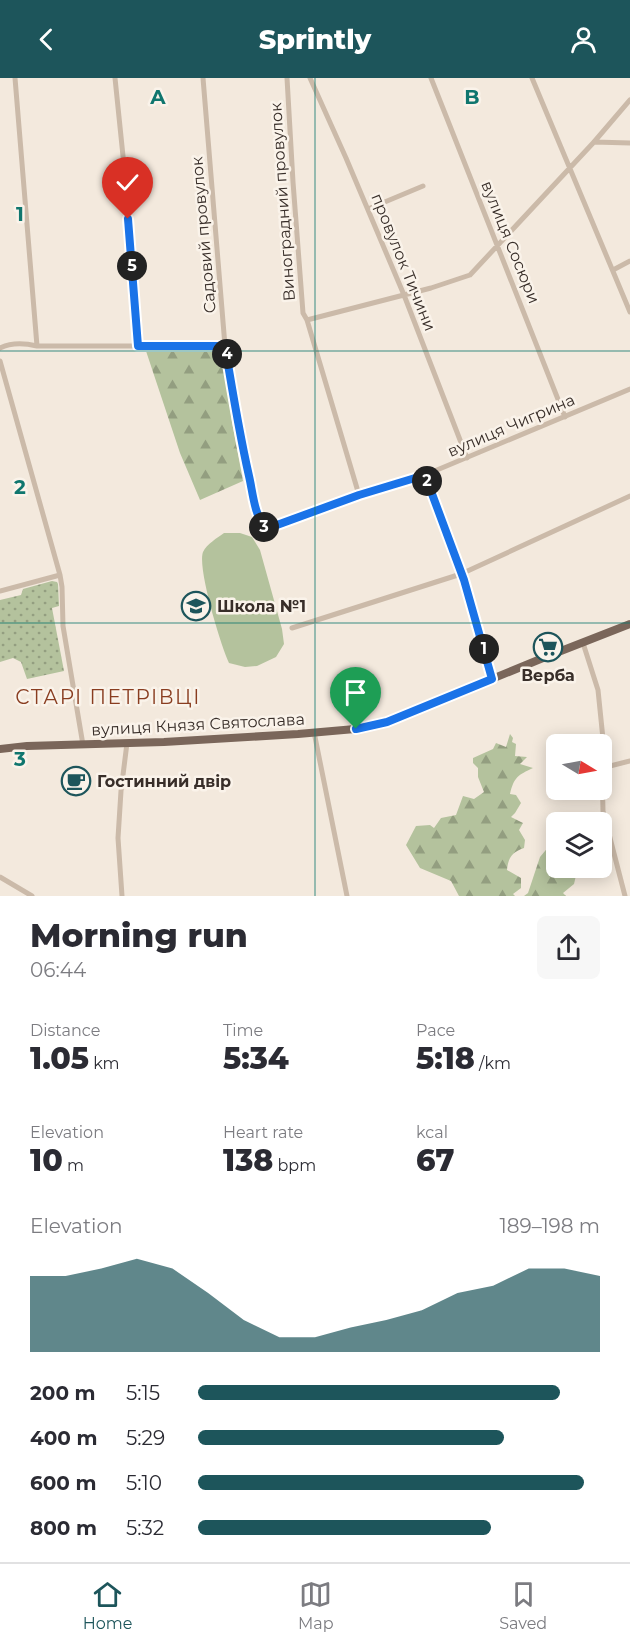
<!DOCTYPE html>
<meta charset="utf-8">
<style>
:root{--surface:#fff;--page:#f7f7f7;--text:#2b2b33;--muted:#7c7c81;--line:#e1e1e2;--accent:#1d555b}
body{margin:0;font-family:Montserrat,sans-serif;background:var(--page);color:var(--text);height:100vh;display:flex;flex-direction:column;font-size:22px;white-space:nowrap}
*{box-sizing:border-box;margin:0}
p{font-size:20px;color:var(--muted)}
.icon{flex:none;width:33px;height:33px;fill:none;stroke:currentColor;stroke-width:2;stroke-linecap:round;stroke-linejoin:round}
.map{position:relative;height:818px;overflow:hidden}
.sheet{display:flex;flex-direction:column;background:var(--surface);flex:1}
.sheet>*{flex:none}
.needle{width:39px;rotate:100deg}
.fabs{position:absolute;left:546px;top:656px;display:grid;gap:12px}
.fabs a{display:grid;place-items:center;width:66px;height:66px;border-radius:9px;background:var(--surface);box-shadow:0 3px 15px #0003;font-size:30px}
.pin{position:absolute;display:grid;place-items:center;width:51px;height:51px;color:#fff;margin:-62px -26px;border-radius:50% 50% 50% 0;rotate:-45deg;box-shadow:0 0 6px #0007}
.pin .icon{rotate:45deg}
.km{position:absolute;width:30px;height:30px;margin:-15px;border-radius:50%;background:#222;color:#fff;font-size:16px;line-height:30px;text-align:center}
.round{display:grid;place-items:center;flex:none;width:63px;height:63px;border-radius:9px;background:var(--page)}
.summary{display:flex;align-items:center;justify-content:space-between;height:102px;padding:0 30px}
h1{font-size:33px;font-weight:800;line-height:45px}
.stats{display:grid;grid-template-columns:repeat(3,1fr);gap:9px;height:102px;padding:6px 30px}
.stats div{display:grid;align-content:center}
.stats b{font-size:30px;font-weight:800}
.stats small{font-size:16px;font-weight:400}
.stats p{font-size:16px}
.chart{height:168px;padding:12px 30px}
.chart p{display:flex;justify-content:space-between}
.chart svg{width:100%;height:108px;margin-top:6px;fill:var(--accent);opacity:.7}
ul{padding:0 30px;list-style:none;font-size:20px}
li{display:grid;grid-template-columns:96px 72px 1fr;align-items:center;height:45px}
li i{height:15px;border-radius:8px;background:var(--accent)}
header{display:flex;justify-content:space-between;align-items:center;height:78px;padding:0 30px;background:var(--accent);color:#fff;font-size:27px;font-weight:800}
.tab-bar{display:flex;justify-content:space-around;align-items:center;height:84px;border-top:2px solid var(--line);background:var(--surface);font-size:16px;color:var(--muted)}
.tab-bar a{display:grid;justify-items:center;gap:3px}
.tab-bar .current{color:var(--accent)}
.map>svg:first-child{display:block}
</style>
<header><svg class="icon" aria-label="back" viewBox="0 0 24 24"><path d="M15 5l-7 7 7 7"/></svg>Sprintly<svg class="icon" aria-label="person" viewBox="0 0 24 24"><circle cx="12" cy="8" r="4"/><path d="M4 21q1-7 8-7t8 7"/></svg></header>
<div class="map">
<svg width="630" height="818" viewBox="0 0 630 818">
<defs>
<pattern id="grass-dots" width="8" height="8" patternUnits="userSpaceOnUse" patternTransform="scale(1.5)"><rect width="8" height="8" fill="#b4c29d"/><path d="M2 2h.1M6 6h.1" fill="none" stroke="#939e80" stroke-width="1.8" stroke-linecap="round"/></pattern>
<pattern id="forest-firs" width="22" height="20" patternUnits="userSpaceOnUse" patternTransform="scale(1.5)"><rect width="22" height="20" fill="#b4c29d"/><path d="M5 1l3.5 6h-7zM16 11l3.5 6h-7z" fill="#939e80"/></pattern>
</defs>
<rect width="100%" height="100%" fill="#f3e9dd"/>
<path fill="url(#grass-dots)" d="M52,503l5,1 1,2 1,22 -7,2 12,63 -37,8 -6,-17 -8,-4 -13,4v-62l21,-5 2,-6z"/>
<path fill="url(#forest-firs)" d="M145,270l77,2 10,72 11,59 -43,19 -20,-47z
M510,656l3,4 -1,4 4,2 -1,12 12,1 -7,7 13,4c-15,7 -19,9 -23,26l6,1 5,8 -6,10 -4,4 12,6 -4,7 6,10 -1,8c-12,4 -16,10 -17,22l14,8v10l-8,6 2,2h-56l-8,-15 -31,-13 -14,-23 10,-19 14,-1 4,3 7,-10 15,-3 7,-19 11,3 10,-7 -6,-15v-9l-5,-5v-5l20,-9 3,-6 10,4z
M556,766v23h22l-4,17 -11,9 3,3h-42l4,-3 12,-36 10,-12z"/>
<path fill="#b4c29d" d="M224,455h16l12,4 8,13 22,79 2,15 -8,13 -19,9 -12,1 -16,-4c-8,-17 -32,-95 -26,-111 4,-8 14,-14 21,-19z"/>
<g fill="none" stroke-linecap="round" stroke-linejoin="round">
<path stroke="#cbbaa9" stroke-width="5" d="M15,0l22,268
M115,0l8,78 15,191
M203,0l22,268 10,65 12,57 9,40 6,16 4,5 93,-34 66,-20 205,-86
M287,0l6,104 10,131 4,7 52,175
M310,0l36,80 58,137 63,163
M431,0l134,339
M532,0l98,234
M594,64l36,1
M368,131l55,-23
M613,192l17,-9
M307,242l124,-32 39,-13 124,-133 36,-42
M0,270c12,-6 24,-5 37,-2h188
M0,283l60,214 2,12 1,39 20,119
M425,397l39,105 28,99
M0,513l60,-16
M292,550l169,-54 169,-78
M583,565l15,47 5,49 -1,29 1,43 22,85
M314,654l33,164
M602,690l28,-7
M0,799l32,19
M122,818l-4,-58 3,-47 6,-48"/>
<path stroke="#7a665a" stroke-width="8" d="M0,671l27,-3 137,-4 134,-8 57,-5 32,-7 156,-64 87,-34"/>
</g>
<g fill="none" stroke-linecap="round" stroke-linejoin="round">
<g stroke="#fff" stroke-width="12">
<path id="route" d="M128,141l10,127h87c7,43 14,86 24,130 4,17 5,39 17,53l93,-34 66,-20 39,105 28,99 -105,43 -31,7"/>
</g>
<use href="#route" stroke="#1a73e8" stroke-width="8"/>
</g>
<path fill="none" stroke="#0f766e" stroke-width="1.5" stroke-opacity="0.55" d="M315,0v818M0,273h630M0,545h630"/>
<defs>
<g id="school-ring" transform="scale(1.5)"><circle r="9.5" fill="#faf3ea" stroke="#1d555b" stroke-width="1.5"/><path d="M0-5L7-2L0 1L-7-2ZM-4 1L0 2.5L4 1V4Q0 6-4 4Z" fill="#1d555b"/></g>
<g id="supermarket-ring" transform="scale(1.5)"><circle r="9.5" fill="#faf3ea" stroke="#1d555b" stroke-width="1.5"/><path d="M-6-5.5h2.5l.6 2H6L4.5 2H-2.5L-4.4-4H-6ZM-1.5 3.2a1.3 1.3 0 1 0 .1 0ZM3 3.2a1.3 1.3 0 1 0 .1 0Z" fill="#1d555b"/></g>
<g id="cafe-ring" transform="scale(1.5)"><circle r="9.5" fill="#faf3ea" stroke="#1d555b" stroke-width="1.5"/><path d="M-5.5-4.5H6V0H3Q3 3.5 0 3.5H-2.5Q-5.5 3.5-5.5 0ZM3-3.2v2h1.7v-2ZM-6 4.5H4V6H-6Z" fill="#1d555b"/></g>
</defs>
<g fill-rule="evenodd">
<use href="#school-ring" x="196" y="528"/>
<use href="#supermarket-ring" x="548" y="569"/>
<use href="#cafe-ring" x="76" y="703"/>
</g>
<g text-anchor="middle" stroke-width="5" stroke-linejoin="round" paint-order="stroke">
<g font-size="16" fill="#382e29" stroke="#faf3ea">
<text transform="translate(282 124) rotate(-94)" y="6">Виноградний провулок</text>
<text transform="translate(203 157) rotate(-95)" y="6">Садовий провулок</text>
<text transform="translate(511 164) rotate(68)" y="6">вулиця Сосюри</text>
<text transform="translate(404 184) rotate(68)" y="6">провулок Тичини</text>
<text transform="translate(511 347) rotate(-23)" y="6">вулиця Чигрина</text>
<text transform="translate(198 646) rotate(-3)" y="6">вулиця Князя Святослава</text>
</g>
<g font-size="16" font-weight="bold" fill="#382e29" stroke="#faf3ea" text-anchor="start">
<text x="217" y="534">Школа №1</text>
<text x="548" y="603" text-anchor="middle">Верба</text>
<text x="97" y="709">Гостинний двір</text>
</g>
<g font-size="20" letter-spacing="1.5" fill="#893d20" stroke="#faf3ea">
<text x="108" y="626">СТАРІ ПЕТРІВЦІ</text>
</g>
</g>
<g font-size="20" text-anchor="middle" font-weight="bold" fill="#0f766e" stroke="#faf3ea" stroke-width="5" stroke-linejoin="round" paint-order="stroke">
<text x="158" y="26">A</text>
<text x="472" y="26">B</text>
<text x="20" y="143">1</text>
<text x="20" y="416">2</text>
<text x="20" y="688">3</text>
</g>
</svg>
<div class="fabs">
<a><svg class="needle" viewBox="-14 -14 28 28"><path d="M0-13l5 13h-10z" fill="#e53935"/><path d="M0 13l5-13h-10z" fill="#7c7c81"/></svg></a>
<a><svg class="icon" aria-label="layers" viewBox="0 0 24 24"><path d="M12 4l9 5-9 5-9-5zM3 14l9 5 9-5"/></svg></a>
</div>
<div class="pin" style="left:356px;top:651px;background:#1e9e55"><svg class="icon" aria-label="arrive" viewBox="0 0 24 24"><path d="M6 21V4h12l-3 4 3 4H6"/></svg></div>
<div class="pin" style="left:128px;top:141px;background:#d93025"><svg class="icon" aria-label="check" viewBox="0 0 24 24"><path d="M5 12l5 5 9-10"/></svg></div>
<b class="km" style="left:484px;top:571px">1</b>
<b class="km" style="left:427px;top:403px">2</b>
<b class="km" style="left:264px;top:449px">3</b>
<b class="km" style="left:227px;top:276px">4</b>
<b class="km" style="left:132px;top:188px">5</b>
</div>
<section class="sheet">
<div class="summary"><div><h1>Morning run</h1><p>06:44</p></div><a class="round"><svg class="icon" aria-label="share" viewBox="0 0 24 24"><path d="M12 15V3M7 8l5-5 5 5M5 13v7h14v-7"/></svg></a></div>
<div class="stats">
<div><p>Distance</p><b>1.05<small> km</small></b></div>
<div><p>Time</p><b>5:34</b></div>
<div><p>Pace</p><b>5:18<small> /km</small></b></div>
</div>
<div class="stats">
<div><p>Elevation</p><b>10<small> m</small></b></div>
<div><p>Heart rate</p><b>138<small> bpm</small></b></div>
<div><p>kcal</p><b>67</b></div>
</div>
<div class="chart"><p><span>Elevation</span>189–198 m</p>
<svg viewBox="0 0 160 44" preserveAspectRatio="none"><path d="M0 44V13L10 13L20 10L30 6L40 10L50 20L60 31L70 38L80 38L90 34L100 31L110 27L120 20L130 17L140 10L150 10L160 13V44z"/></svg>
</div>
<ul>
<li><b>200 m</b>5:15<i style="width:90%"></i></li>
<li><b>400 m</b>5:29<i style="width:76%"></i></li>
<li><b>600 m</b>5:10<i style="width:96%"></i></li>
<li><b>800 m</b>5:32<i style="width:73%"></i></li>
</ul>
</section>
<nav class="tab-bar">
<a class="current"><svg class="icon" aria-label="home" viewBox="0 0 24 24"><path d="M3 11l9-7 9 7M6 9v11h12V9"/></svg>Home</a>
<a><svg class="icon" aria-label="map" viewBox="0 0 24 24"><path d="M3 6l6-2 6 2 6-2v14l-6 2-6-2-6 2zM9 4v14M15 6v14"/></svg>Map</a>
<a><svg class="icon" aria-label="saved" viewBox="0 0 24 24"><path d="M7 4h10v16l-5-4-5 4z"/></svg>Saved</a>
</nav>
